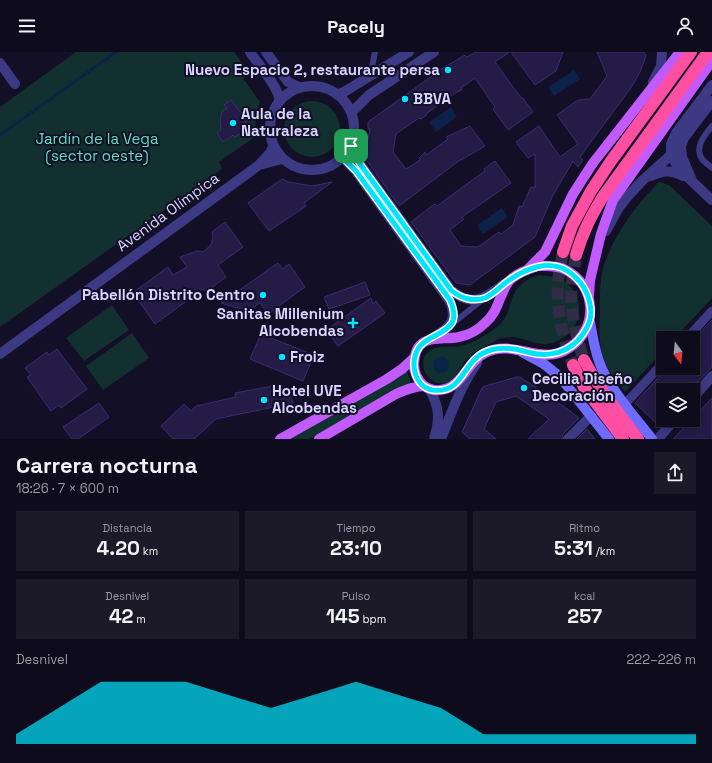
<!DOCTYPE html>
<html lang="es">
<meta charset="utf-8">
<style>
:root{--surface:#0e0b1c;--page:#1c1929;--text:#f1f3f6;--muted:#9b9ba3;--line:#2e2b3b;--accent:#00e5ff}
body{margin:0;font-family:"Space Grotesk",sans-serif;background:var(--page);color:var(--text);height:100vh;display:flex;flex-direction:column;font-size:15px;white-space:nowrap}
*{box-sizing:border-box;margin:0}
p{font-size:13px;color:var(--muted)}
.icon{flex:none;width:22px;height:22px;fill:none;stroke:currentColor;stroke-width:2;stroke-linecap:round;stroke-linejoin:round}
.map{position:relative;height:387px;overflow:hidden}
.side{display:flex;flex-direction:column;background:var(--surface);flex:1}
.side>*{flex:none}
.needle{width:26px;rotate:165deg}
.controls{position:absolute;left:656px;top:279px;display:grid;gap:8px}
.controls a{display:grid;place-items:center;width:44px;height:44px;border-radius:0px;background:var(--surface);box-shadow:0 2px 10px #0003,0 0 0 1px var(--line);font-size:20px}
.pin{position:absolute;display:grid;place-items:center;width:34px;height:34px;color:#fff;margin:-17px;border-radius:8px;box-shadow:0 2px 6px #0006}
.round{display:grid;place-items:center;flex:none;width:42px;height:42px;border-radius:0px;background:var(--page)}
.overview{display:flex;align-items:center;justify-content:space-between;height:68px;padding:0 16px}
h1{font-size:22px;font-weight:800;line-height:30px}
.stats{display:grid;grid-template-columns:repeat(3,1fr);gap:6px;height:68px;padding:4px 16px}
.stats div{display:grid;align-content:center;border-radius:0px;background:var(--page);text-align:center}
.stats b{font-size:20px;font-weight:800}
.stats small{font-size:11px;font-weight:400}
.stats p{font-size:11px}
.chart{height:112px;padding:8px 16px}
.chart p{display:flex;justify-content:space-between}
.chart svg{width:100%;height:72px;margin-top:4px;fill:var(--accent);opacity:.7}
header{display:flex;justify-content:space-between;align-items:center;height:52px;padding:0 16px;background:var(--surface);font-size:18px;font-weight:800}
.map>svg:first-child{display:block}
</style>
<header><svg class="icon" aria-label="menu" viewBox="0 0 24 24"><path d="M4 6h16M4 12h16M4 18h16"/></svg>Pacely<svg class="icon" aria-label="person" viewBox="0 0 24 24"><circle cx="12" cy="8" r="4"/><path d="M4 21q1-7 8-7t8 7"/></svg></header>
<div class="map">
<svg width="712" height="387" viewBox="0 0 712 387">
<rect width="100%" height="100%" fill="#130f26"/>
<path fill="#12302f" d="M76,0h158l16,22 -7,4 17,24 -5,15 1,19 -37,26 3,7 -222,158v-220z
M284 77a28 28 0 1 1 56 0a28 28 0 1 1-56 0Z
M659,130l10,3 43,41v72l-37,40h-12v13l-38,41c-8,-10 -17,-21 -21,-33 -5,-13 -5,-29 -4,-43 0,-16 -1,-35 4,-51 11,-32 32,-60 55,-83z
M539,223c12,1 21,2 31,11 7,7 10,18 9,28 -2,10 -7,19 -16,24 -25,16 -39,-6 -61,0 -5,1 -9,5 -14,7 -7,3 -14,7 -20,13 -9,9 -10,22 -24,25 -16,3 -28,-20 -16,-31 9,-8 21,-4 32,-6 13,-3 27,-11 37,-19 21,-17 5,-40 42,-52z
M112,253l17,25 -45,31 -18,-23z
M132,281l17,25 -46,32 -17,-24z
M407,319l4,12 -102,56h-20l111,-62z"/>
<path fill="#0c2248" d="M574,18l6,9 -26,17 -6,-9z
M451,55l6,10 -21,15 -7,-10z
M502,156l6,9 -25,17 -6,-9z
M433 313a8 8 0 1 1 16 0a8 8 0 1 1-16 0Z"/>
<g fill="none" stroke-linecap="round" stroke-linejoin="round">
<path stroke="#0c2248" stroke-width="3" d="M0,83l116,-83"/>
</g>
<path fill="#241b47" stroke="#3b2d73" d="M476,0h34l-15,10 20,28 7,8h1l10,14 -25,18 -15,-21 2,-2 -20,-29 -14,10 1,2 -7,3 -29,21v2l-6,3 -1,-1 -23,16 -3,18 13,17 14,-9 -1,-2 6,-6 1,3 22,-16 -2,-2 24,-11 15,20 -24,14h-1l-61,46 -37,-52 2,-6h2l2,-9 2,-10h-2v-7l75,-54 22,-13 2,2z
M511,0h52l-7,19 -21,14z
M597,0h47l2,4 -6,16 -8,14 -52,71 3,3 -5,7 -5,-6 -21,36 -17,40 -65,48 -14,-2 -45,-61 22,-17 2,-1 2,2 34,-25 14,-10 -1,-2 11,-8 16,22 -49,34 2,2 -14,11 11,16 17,1 21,-15 2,2 12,-9 6,-19 3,1 9,-20 4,1v-34l-7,4 -12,-16 23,-16 21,31 18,-13 -21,-29 21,-15 12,-1 17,-23z
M231,48l15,20 -1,5 -5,4 3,3 -8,5 -2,-2 -10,7 -6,-9 4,-3 -1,-9 2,-9 5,-4 -3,-3z
M282,127l7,3 23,4 20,-4 -28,21 2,3 -37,25 -21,-28z
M225,170l18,25 -25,18 8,12 -20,15 -3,-3 -48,35 -17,-24 2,-2 -5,-7 33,-24 5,8 14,-8 -7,-10 17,-6 6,1 8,-7 2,-8 -1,-5z
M278,211l5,6 6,-5 16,23 -37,27 -8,-11 -13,8 -26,-8z
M365,230l5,13 -41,14 -5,-12z
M371,246l2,6 3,-3 9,12 -47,33 -12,-16z
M712,268v47l-22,23h-27v28l-6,6 -22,-21 32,-35h26v-28z
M261,282l53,21 -11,26 -53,-22z
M57,297l30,40 -26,19 -2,-3 -8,6 -24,-34 4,-2 -6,-7 22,-16 2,3z
M517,325h3l43,29 15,11v2l-15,15 -1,5h-34l21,-20 -33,-23 -20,6 -12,27 12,10h-26l-8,-7 20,-44 3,-2z
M278,333l1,5 6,-1 1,5 4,-1 3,10 -77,16 -22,20h-21l-12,-13 23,-22 7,7 5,-5 40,-9 -1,-4z
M712,346v41h-39l18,-19h2v-2z
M99,351l10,14 -31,22h-6l-9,-12z
M587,377l8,10h-18z"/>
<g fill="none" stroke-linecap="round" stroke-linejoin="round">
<path stroke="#312d47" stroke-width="12" stroke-dasharray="12 6" stroke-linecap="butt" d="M563,200c-2,10 -4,20 -5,31 -2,28 5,55 15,82
M576,203c-1,9 -3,19 -4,28 -3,26 4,52 12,77"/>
<path stroke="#3d3a85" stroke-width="6" d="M363,24l9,-9 3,-15
M712,74c-7,9 -18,21 -10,33 2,3 7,6 10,9
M452,272l30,-24"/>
<path stroke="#3d3a85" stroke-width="9" d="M687,286l25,-27
M625,352l38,-41"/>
<path stroke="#3d3a85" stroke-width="10" d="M0,11l15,21
M712,33l-36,48 -5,11v11l8,14 33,31
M351,94l9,18 91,126c24,21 38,4 58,-9
M681,94l1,11 9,21
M343,106l13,13 93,129c10,20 0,28 -16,38
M259,113l23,-6
M651,124c13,-6 20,-6 32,0
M606,179l12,-22 10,-13 16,-17 37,-33 3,-8 28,-37
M0,302l259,-189 11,-12 3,-6
M429,337c11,18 11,30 5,50
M693,346l19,-22
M441,387c10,-25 20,-54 36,-76
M568,387l23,-23
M658,387l16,-19"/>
<path stroke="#3d3a85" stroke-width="10" d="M250,0c7,11 31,37 29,49
M266,0l22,30 11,5
M653,30l8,-16 1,-14
M270 76a42 42 0 1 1 84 0a42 42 0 1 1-84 0Z
M338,42l6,-2 65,-40
M352,60l17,-17 65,-43"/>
<path stroke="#6f6bff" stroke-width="10" d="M590,270c3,17 6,35 14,51 12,24 32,45 48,66
M522,300l22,12 16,13 49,62"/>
<path stroke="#c25bff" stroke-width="10" d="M538,214c9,0 18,-1 26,3 33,15 35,60 5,79 -28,19 -54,-10 -84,5 -19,9 -22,35 -45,37 -7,1 -12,-1 -17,-5 -6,-6 -9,-13 -9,-21 1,-32 25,-23 45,-27 10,-2 19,-7 26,-14 15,-12 14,-32 26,-44 7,-6 17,-10 27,-13z
M528,217l17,-17 28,-58 20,-31 87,-111
M589,244l1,-16 11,-46 12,-34 99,-139
M280,387l107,-60 15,-10 12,-11
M319,387l77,-45c9,-4 18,-8 28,-8"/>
<path stroke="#ff4fa3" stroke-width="12" d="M563,200l9,-26 19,-35 20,-30 80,-109
M576,203c7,-23 14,-37 26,-57l106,-146
M584,308c15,28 34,53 54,79
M573,313l11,22 39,52"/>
</g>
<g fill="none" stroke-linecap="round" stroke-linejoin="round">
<g stroke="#fff" stroke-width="8">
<path id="route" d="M351,94l9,18 91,126c9,8 22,12 34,8 7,-3 13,-9 19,-14 19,-15 48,-28 69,-9 11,9 17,22 18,37 0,8 -3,15 -8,22 -13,19 -34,24 -56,18 -17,-5 -39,-7 -53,8 -13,14 -17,33 -41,30 -20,-3 -24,-31 -13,-44 8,-10 24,-11 32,-23 4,-7 1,-16 -2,-23l-94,-129 -13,-13z"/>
</g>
<use href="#route" stroke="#00e5ff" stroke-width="5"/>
</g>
<g fill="#00e5ff" stroke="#130f26" stroke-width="1.5">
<circle cx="448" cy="18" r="4"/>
<circle cx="405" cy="47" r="4"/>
<circle cx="233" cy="71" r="4"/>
<circle cx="263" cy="243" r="4"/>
<path d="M351 265h4v4h4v4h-4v4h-4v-4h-4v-4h4z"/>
<circle cx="282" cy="305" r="4"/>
<circle cx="524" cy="336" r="4"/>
<circle cx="264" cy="348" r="4"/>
</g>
<g text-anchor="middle" stroke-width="4" stroke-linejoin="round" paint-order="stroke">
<g font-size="15" font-weight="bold" fill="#d9d4ff" stroke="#130f26" text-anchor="start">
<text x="440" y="23" text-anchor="end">Nuevo Espacio 2, restaurante persa</text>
<text x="413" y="52">BBVA</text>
<text x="241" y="67">Aula de la<tspan x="241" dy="17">Naturaleza</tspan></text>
<text x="255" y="248" text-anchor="end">Pabellón Distrito Centro</text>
<text x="344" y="267" text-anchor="end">Sanitas Millenium<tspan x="344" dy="17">Alcobendas</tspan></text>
<text x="290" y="310">Froiz</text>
<text x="532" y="332">Cecilia Diseño<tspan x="532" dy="17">Decoración</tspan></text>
<text x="272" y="344">Hotel UVE<tspan x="272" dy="17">Alcobendas</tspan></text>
</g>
<g font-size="15" fill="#5fe0c0" stroke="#130f26">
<text x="97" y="92">Jardín de la Vega<tspan x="97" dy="17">(sector oeste)</tspan></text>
</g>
<g font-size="15" fill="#d9d4ff" stroke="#130f26">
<text transform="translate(168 160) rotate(-36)" y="5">Avenida Olímpica</text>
</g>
</g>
</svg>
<div class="controls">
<a><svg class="needle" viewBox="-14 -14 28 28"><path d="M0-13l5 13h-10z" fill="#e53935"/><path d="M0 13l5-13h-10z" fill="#9b9ba3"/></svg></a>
<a><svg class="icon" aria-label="layers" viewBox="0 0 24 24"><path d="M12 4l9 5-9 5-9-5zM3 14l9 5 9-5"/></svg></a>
</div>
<div class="pin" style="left:351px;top:94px;background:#1e9e55"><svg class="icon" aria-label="arrive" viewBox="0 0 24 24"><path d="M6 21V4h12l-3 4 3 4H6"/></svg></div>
</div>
<section class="side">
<div class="overview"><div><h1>Carrera nocturna</h1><p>18:26 · 7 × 600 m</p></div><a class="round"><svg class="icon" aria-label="share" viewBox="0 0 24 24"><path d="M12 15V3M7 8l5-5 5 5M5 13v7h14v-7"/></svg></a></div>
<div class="stats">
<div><p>Distancia</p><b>4.20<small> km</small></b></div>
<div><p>Tiempo</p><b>23:10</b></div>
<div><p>Ritmo</p><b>5:31<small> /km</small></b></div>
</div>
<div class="stats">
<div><p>Desnivel</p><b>42<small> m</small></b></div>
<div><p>Pulso</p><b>145<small> bpm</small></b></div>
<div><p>kcal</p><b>257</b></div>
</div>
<div class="chart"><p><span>Desnivel</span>222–226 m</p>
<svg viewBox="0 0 160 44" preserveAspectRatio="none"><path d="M0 44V38L10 22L20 6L30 6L40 6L50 14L60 22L70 14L80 6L90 14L100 22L110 38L120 38L130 38L140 38L150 38L160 38V44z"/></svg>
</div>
</section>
